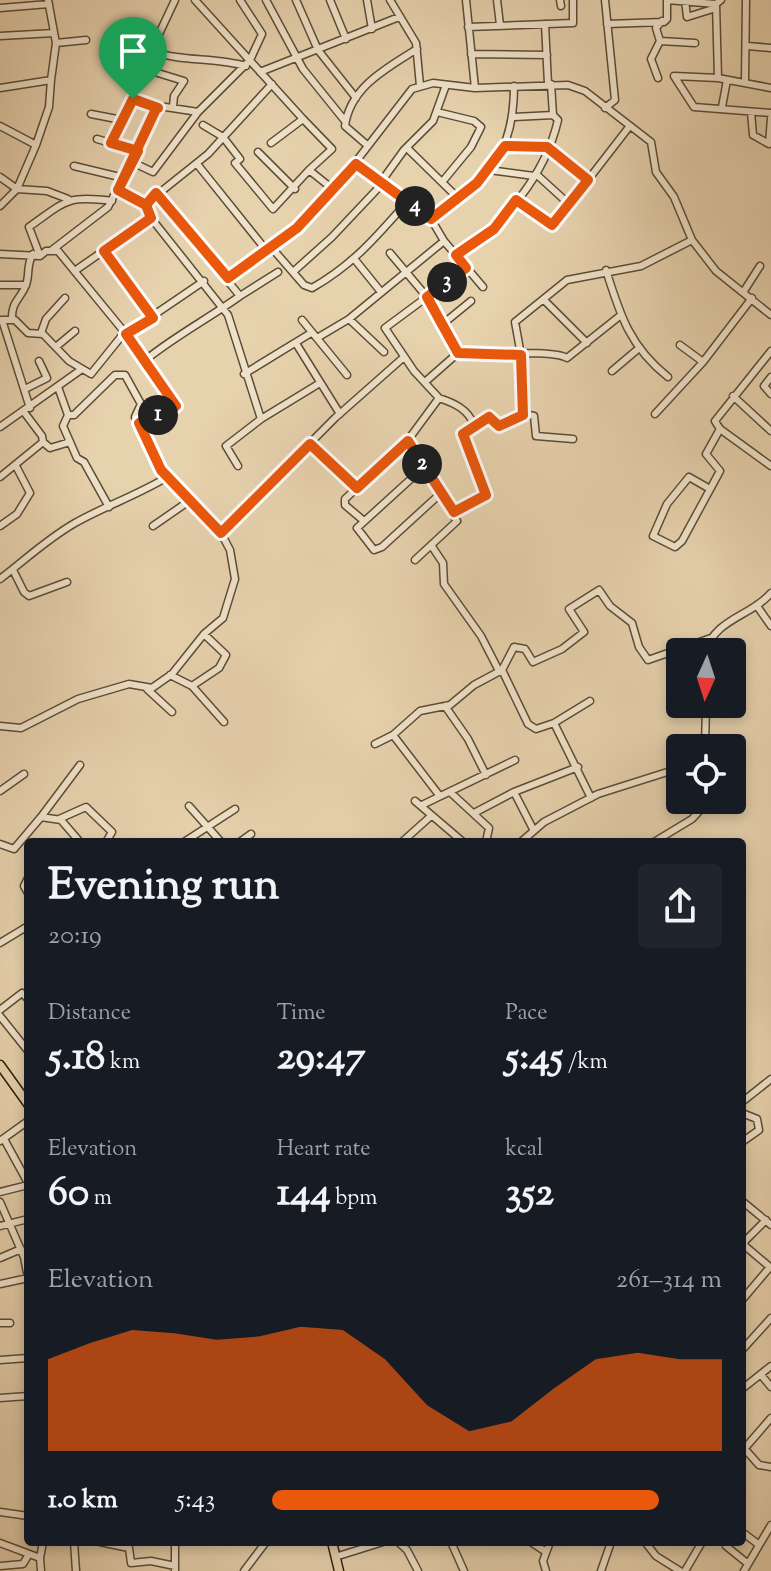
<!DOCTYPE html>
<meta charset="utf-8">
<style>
:root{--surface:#171b24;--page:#20242c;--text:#f1f3f6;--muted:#9ea1a6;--accent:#ea580c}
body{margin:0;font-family:"Sorts Mill Goudy",serif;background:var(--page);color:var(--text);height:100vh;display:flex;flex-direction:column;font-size:30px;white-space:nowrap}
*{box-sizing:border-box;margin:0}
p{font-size:26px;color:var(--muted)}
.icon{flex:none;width:44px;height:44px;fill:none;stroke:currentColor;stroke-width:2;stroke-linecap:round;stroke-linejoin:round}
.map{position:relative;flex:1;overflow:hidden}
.side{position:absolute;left:24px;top:838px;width:722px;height:708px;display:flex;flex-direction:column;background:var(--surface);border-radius:8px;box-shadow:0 4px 12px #0003}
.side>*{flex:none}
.needle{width:52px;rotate:183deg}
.controls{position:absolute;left:666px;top:638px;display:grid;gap:16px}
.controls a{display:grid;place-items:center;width:80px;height:80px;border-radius:8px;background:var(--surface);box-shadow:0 4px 12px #0003;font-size:40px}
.pin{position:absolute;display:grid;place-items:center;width:68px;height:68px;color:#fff;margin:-82px -34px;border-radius:50% 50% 50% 0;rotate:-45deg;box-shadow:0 0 8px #0007}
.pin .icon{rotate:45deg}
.km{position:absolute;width:40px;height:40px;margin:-20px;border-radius:50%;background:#222;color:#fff;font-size:22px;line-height:40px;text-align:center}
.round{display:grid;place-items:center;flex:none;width:84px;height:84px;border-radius:8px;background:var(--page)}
.summary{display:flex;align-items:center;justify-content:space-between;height:136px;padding:0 24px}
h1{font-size:44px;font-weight:700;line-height:60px}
.metrics{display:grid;grid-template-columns:repeat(3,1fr);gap:12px;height:136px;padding:8px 24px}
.metrics div{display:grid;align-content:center}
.metrics b{font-size:40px;font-weight:700}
.metrics small{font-size:22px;font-weight:400}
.metrics p{font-size:22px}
.chart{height:224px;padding:16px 24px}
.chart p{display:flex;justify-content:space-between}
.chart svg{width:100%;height:144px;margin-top:8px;fill:var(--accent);opacity:.7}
ul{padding:0 24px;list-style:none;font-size:26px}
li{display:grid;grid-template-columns:128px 96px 1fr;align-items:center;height:60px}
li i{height:20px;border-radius:10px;background:var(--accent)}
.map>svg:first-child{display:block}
</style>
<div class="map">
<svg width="771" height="1571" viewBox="0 0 771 1571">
<rect width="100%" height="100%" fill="#e7d2ae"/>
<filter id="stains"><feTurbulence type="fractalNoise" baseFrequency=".0025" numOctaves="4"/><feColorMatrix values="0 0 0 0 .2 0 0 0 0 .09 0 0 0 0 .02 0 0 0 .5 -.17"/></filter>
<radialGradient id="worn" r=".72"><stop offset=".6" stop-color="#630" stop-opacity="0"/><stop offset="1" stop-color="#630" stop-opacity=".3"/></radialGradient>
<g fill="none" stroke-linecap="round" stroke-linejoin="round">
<g stroke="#5c4c35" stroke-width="9">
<path id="minor" d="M48,0l8,43 30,-3
M175,0l-24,51c31,11 63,6 95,15
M195,0l108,119
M266,0l37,69 42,52
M296,0l22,50 38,48
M330,0l16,39
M367,0l5,29
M390,0l26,43 4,43
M466,0l9,88
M497,0l3,25
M560,0l1,6
M667,0l49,4 5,-4
M685,0l2,17 29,-9
M716,4l2,74
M0,8l49,-4
M662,21l-6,7 4,13 35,2
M545,24l3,60
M607,24l57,-2 3,-3v-19
M468,27l105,-4v-23
M0,36l54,-3
M748,46l23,2
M471,54l76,1
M119,57l16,9 49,15 -10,15 -1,11
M260,72l139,-55
M658,78l-7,-19 9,-18
M745,82l1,-82
M0,88l51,-8 5,-37
M771,88l-53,-10 -44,-2 20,31 77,6
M722,107l5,-27
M605,108l10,-8 -10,-100
M437,112l37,9 7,6 -10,20 -28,34
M751,112l2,23 16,9 2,-26
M91,114l31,6
M514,117l39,-2 -2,-31
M203,125l20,12 17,22 -5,4 38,46 36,-39
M0,126l36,19 13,-38 2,-27
M97,139l41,12
M111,143l22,-44 25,9
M271,143l32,-24 29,30 -23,21 25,20
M36,145l-19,44 30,2 21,8
M367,145l-22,-19c5,-39 42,-58 72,-77
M505,146l46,2 37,32
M407,148l51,50
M258,152l37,37
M132,162l21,10 45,-60 52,-52 12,-26 -22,-34
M197,164l69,86
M356,164l75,55
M74,166l50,12
M489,170l45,6
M536,174l34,31
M0,177l17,12 -17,17
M381,182l23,-32 29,-29 13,-36
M118,190l28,15
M516,200l38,24 75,-97
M151,218l-5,-10 2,-6 60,-48 64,-70
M271,247l33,38 8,3c41,-23 65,-52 96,-87
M52,250l56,-43 51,-101 39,6
M104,251l49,67
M390,253l37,44 31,56c23,2 95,-4 109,5l54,-43
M0,254l40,2 6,-5h12l68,83 78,-53
M456,255c48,-30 89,-79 102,-135l-5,-5
M40,256l-11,-29c37,-26 37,-32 83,-26
M356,261l25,31
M76,270l75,-52 77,97 33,104 -35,27 12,20
M606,270c14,45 24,77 62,107
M293,272l39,-35 51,-54
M228,278l69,-50 30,-29 85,-110 21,-6 42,5 93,-3 17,6 66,51 5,30 18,25 18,43 24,31 55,44
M0,285h26
M483,287l-39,-46 -13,-22c14,-14 32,-22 46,-35 29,-28 37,-60 37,-98
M744,291l16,-25
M240,296l38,-24
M544,300l43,43
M349,319l35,33
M0,320h15l13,13 15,1 26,27 22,13 33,-41
M2,320l28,88
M12,320c-1,-18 8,-20 14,-35 4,-11 0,-20 7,-31
M302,320l45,55
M444,323l27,-22
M41,333l5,-14 19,-21
M126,334l22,24c29,-23 61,-40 92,-62l-84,-103
M317,338l32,-19 95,-78
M297,345l43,69
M680,345l23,17
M57,346l18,-15
M771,351l-56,70 5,8 51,37
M612,371l26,-22
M244,374l67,-41
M771,377l-7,9 7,8
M425,382l33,-29
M27,388l20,-10 -8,-17
M733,396l38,35
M439,398c15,5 29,11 35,27l-11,10 24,56 -5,6 -28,15
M523,414l11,2 2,20 37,3
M655,414l48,-52 49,-64
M68,415l-5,11 14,32 7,4 25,45
M261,419l59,-36
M139,423l37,-17 -30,-48
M474,425l15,-8 10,9 24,-11 -2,-60 -6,-33 52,-42 74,-14 51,-26
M0,427l82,-58
M43,442l7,6 20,-6
M310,444l47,44
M424,467l-67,61 17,22 8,-3 58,-53 -27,-47 -5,-7 31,-42 -25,-27 -29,-43 81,-60
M0,477l43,-35 -1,-6 -18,-24
M710,489l-21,-12 -22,27 -14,32 22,11 7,-6 38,-70 -14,-17 14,-25
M364,521l-19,-16v-6l63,-58
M0,526l17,-12 13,-21 -14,-27
M153,526l39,-27
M221,533l114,-115 69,-61
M431,545l12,18 1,21 37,52 17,33
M415,560l42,-39 -17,-27
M13,570l11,22 5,4 38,-14
M0,579c25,-19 47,-40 75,-56 30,-17 63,-28 94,-47
M757,606l14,20
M705,652c11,-34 45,-35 66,-59
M502,670l26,54 8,5 18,-6
M170,675l22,11 27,-18 7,-13 -22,-21
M192,686l32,36
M147,689l25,23
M590,701l-36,22 37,75
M445,706l23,33 18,36
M0,726l21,2 57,-29 51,-15 23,4 20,-14 32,-40 19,-16 12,-39 -5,-29 -9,-17 -60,-63 -26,-53 6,-13 -16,-29h-10l-41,40h-6l-10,-28
M393,735l46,60
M375,744l18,-9 27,-24 30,-6 24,-20 28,-15 12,-23 11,2 8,13 29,-13 22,-17 -15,-23 30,-19 11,16 22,17 7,24 9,13 63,-22
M705,748l1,-44
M0,791l24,-17
M450,792l39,36 -3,14
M514,792l64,-25
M415,801l48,41
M422,805l93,-45
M189,806l32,36
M476,812l38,-20 19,37
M41,817l39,-52
M59,819l27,-12 26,25 -6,10
M184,842l51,-33
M240,842l11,-8
M402,842l29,-26
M521,842l23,-20 54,-28 82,-26
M654,842l38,-23 13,-14 -3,-5
M0,844l14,5 27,-32 20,3 19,22
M28,878l-4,8 4,7
M0,943l28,-17
M0,1010l22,-17 6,6
M0,1016l28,35
M742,1102l29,-23
M742,1113l15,6 2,11 -17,12
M4,1139l24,44
M0,1141l28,-20
M0,1192l28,-7
M742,1201l29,24
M0,1202l24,55 4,21 -28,6
M0,1226l28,-7
M745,1246l26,22
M742,1251l3,-10 21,-21
M0,1258l21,-9
M742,1300l28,-33
M0,1323h10
M742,1350l29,-32
M0,1360l28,-2
M762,1376l9,11
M742,1389l29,-23
M0,1398l28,-2
M743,1447l16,18 12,2
M745,1448l26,-30
M0,1512l28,4
M742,1532l16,12
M74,1542l2,29
M100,1542l29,6 2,15 20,-2 24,5
M175,1542v29
M398,1542l9,8 11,21
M451,1542l13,29
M531,1542l15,10
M645,1542l11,14 24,15
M0,1543l40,15 1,13
M726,1546l21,17
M335,1557l48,-15
M40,1558l3,-16
M0,1566l23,-2 6,-10
M244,1571l22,-29
M546,1571l-3,-10 7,-19
M601,1571l10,-29
M685,1571l17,-29
M744,1571l27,-46"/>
</g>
<g stroke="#2d1f0d" stroke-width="11">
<path id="major" d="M0,1065l28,39
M332,1542l7,29"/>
</g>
<use href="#minor" stroke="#efe2ca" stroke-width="6"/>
<use href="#major" stroke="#e7d2ae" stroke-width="8"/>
</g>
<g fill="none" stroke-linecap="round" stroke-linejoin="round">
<g stroke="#fff" stroke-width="16">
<path id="route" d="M133,99l25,9 -2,1 -38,81 28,15 5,13 -47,33 49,67 -27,16 50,72 -37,17 22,47 60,63 89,-89 47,44 51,-47 46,71 32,-17 -23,-61 26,-17 10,9 24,-11 -2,-60 -63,-2 -31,-56 39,-29 -10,-13 38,-26 22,-29 36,25 36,-45 -41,-33 -42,-1 -28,37 -46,36 -75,-55 -59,64 -69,50 -72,-85 -10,12 -28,-15 20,-39 -27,-8 22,-44"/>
</g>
<use href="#route" stroke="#ea580c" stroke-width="10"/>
</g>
<rect width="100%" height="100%" filter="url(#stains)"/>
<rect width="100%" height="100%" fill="url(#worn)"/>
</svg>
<div class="controls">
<a><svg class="needle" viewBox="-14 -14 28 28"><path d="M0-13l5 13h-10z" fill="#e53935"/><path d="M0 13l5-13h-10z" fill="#9ea1a6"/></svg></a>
<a><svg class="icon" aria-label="locate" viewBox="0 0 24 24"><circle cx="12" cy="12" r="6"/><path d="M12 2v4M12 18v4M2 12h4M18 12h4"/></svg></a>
</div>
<div class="pin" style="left:133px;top:99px;background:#1e9e55"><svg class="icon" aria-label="arrive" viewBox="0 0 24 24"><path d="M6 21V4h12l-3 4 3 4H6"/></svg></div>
<b class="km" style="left:158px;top:415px">1</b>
<b class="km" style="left:422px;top:464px">2</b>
<b class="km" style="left:447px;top:282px">3</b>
<b class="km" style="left:415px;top:206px">4</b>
<section class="side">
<div class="summary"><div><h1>Evening run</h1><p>20:19</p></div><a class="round"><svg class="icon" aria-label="share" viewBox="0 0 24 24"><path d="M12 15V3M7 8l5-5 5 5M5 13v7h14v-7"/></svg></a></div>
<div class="metrics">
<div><p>Distance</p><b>5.18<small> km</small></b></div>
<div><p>Time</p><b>29:47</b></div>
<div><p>Pace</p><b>5:45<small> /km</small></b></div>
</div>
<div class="metrics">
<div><p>Elevation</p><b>60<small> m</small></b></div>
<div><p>Heart rate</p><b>144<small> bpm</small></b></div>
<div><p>kcal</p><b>352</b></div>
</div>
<div class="chart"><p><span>Elevation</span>261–314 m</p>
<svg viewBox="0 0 160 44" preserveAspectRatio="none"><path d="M0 44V16L10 11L20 7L30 8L40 10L50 9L60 6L70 7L80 16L90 30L100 38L110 35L120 25L130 16L140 14L150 16L160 16V44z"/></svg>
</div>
<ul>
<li><b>1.0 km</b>5:43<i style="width:86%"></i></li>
</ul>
</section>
</div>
